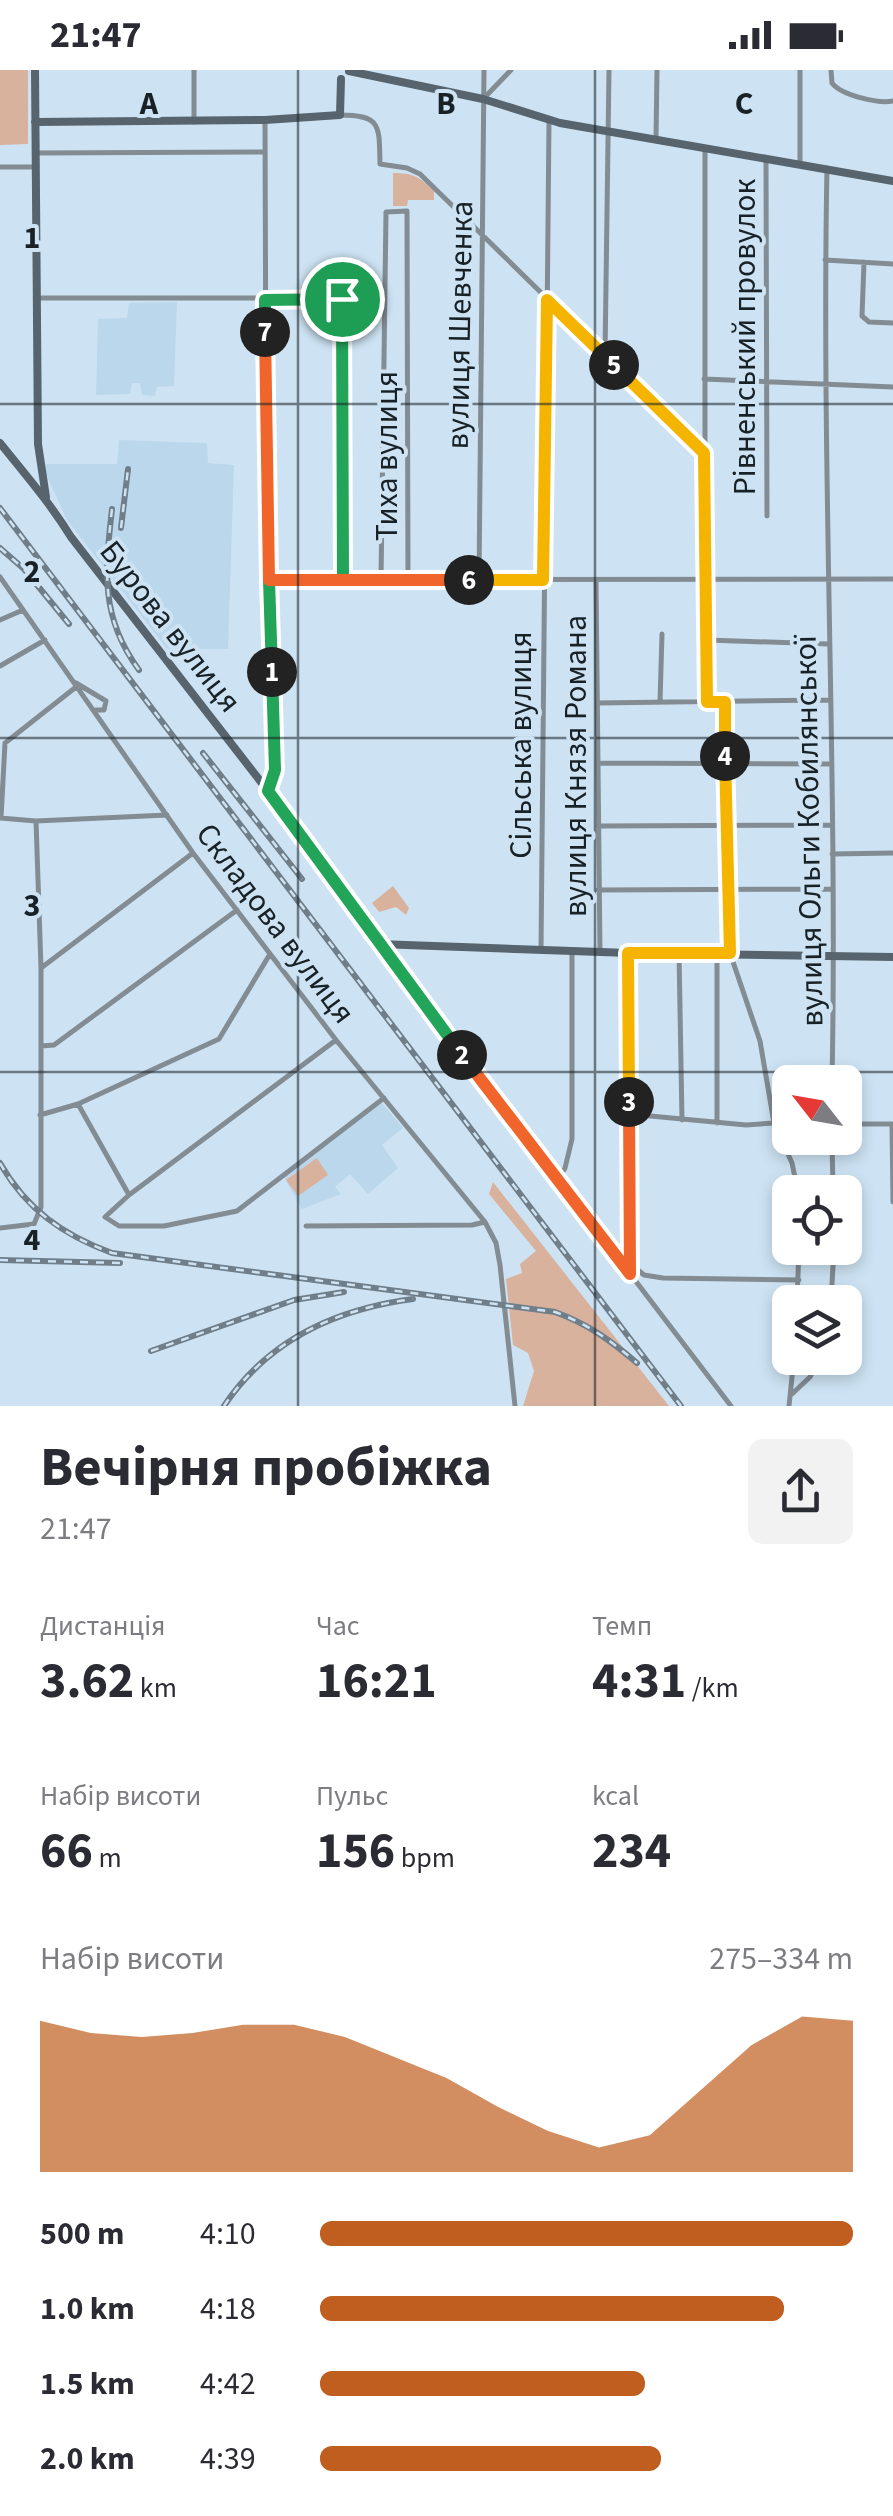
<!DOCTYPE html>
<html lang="uk">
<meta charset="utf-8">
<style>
:root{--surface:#fff;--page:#f2f2f3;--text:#2b2b33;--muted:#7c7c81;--accent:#bf5e1e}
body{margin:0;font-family:"Source Sans 3",sans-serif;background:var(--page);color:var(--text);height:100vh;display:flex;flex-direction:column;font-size:38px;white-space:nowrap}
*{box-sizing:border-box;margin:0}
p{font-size:32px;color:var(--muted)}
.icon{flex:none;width:55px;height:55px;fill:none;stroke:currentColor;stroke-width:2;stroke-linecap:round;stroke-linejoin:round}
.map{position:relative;height:1336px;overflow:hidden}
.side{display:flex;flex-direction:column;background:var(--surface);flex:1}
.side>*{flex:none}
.needle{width:65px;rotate:301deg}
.buttons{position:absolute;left:772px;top:995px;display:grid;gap:20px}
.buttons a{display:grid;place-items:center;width:90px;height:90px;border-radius:15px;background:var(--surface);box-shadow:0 5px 15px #0003;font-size:50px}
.pin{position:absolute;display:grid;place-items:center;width:85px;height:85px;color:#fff;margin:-42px;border:5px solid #fff;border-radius:50%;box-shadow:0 2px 10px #0007}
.km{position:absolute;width:50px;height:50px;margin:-25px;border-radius:50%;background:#222;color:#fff;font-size:28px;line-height:50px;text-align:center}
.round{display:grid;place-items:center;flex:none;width:105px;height:105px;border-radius:15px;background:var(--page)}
.headline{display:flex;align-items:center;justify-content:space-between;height:170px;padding:0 40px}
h1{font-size:55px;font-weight:700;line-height:75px}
.stats{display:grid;grid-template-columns:repeat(3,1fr);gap:15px;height:170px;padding:10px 40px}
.stats div{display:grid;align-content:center}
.stats b{font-size:50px;font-weight:700}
.stats small{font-size:28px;font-weight:400}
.stats p{font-size:28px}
.chart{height:280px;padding:20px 40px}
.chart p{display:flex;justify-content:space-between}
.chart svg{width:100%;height:180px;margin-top:10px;fill:var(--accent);opacity:.7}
ul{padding:0 40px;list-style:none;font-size:32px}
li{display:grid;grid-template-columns:160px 120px 1fr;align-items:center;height:75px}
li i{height:25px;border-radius:12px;background:var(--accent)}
.status{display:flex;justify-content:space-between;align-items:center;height:70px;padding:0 50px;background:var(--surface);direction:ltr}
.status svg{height:28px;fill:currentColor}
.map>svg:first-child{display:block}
</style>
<div class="status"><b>21:47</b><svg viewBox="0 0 49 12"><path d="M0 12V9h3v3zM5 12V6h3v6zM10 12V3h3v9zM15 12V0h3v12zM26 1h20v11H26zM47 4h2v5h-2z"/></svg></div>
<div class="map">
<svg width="893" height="1336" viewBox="0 0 893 1336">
<rect width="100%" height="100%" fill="#cde3f3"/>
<path fill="#bbd7eb" d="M177,232l-3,84 -17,1 -2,9 -13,-1 -2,-12h-8l-2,11 -34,1 2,-76 29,-1 2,-15z
M119,370l88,3 1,20 26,2 -6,184h-61l-100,-129 -21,-46v-10h71z
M382,1033l21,25 -21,17 16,23 -30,26 -18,-20 -15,13 6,7 -39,15 -18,-32z"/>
<path fill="#d9b29e" d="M0,0h28v74l-28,1z
M393,103c20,0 27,4 41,18v9h-26l-1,6h-14z
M393,816l16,22 -3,7 -10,-8 -17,5 -7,-9z
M317,1088l11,17 -30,21 -12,-16z
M493,1112l176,224h-146l11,-35 -6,-18 -15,-8 -7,-66 16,-6 -2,-9 16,-13 -47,-57z"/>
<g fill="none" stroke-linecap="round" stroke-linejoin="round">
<path stroke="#828c92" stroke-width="5" d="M194,0v52
M800,0v94
M831,0l1,13c9,12 46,21 61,18
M485,27l26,-27
M340,45c42,0 39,11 40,49l27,4 13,6 285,279 2,249
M265,51l1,294 9,355 -6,19
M656,69l1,-69
M35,83l230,-1
M766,89l1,357
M0,97h35
M827,98c-6,305 11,610 5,914
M825,190l68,4
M864,192l-2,54 7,6 24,1
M38,228h317
M342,229l1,281
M605,286l4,-286
M704,309l189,8
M705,383v-305
M0,507l193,276 143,187 149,182 11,21 4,22 15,141
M269,510l624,-1
M381,510l5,-368 21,-1 1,369
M479,510l5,-510
M596,510l4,372
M0,550l23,-10
M706,570l122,4
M0,596l45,-26
M76,613l30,18 -2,9h-8
M660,632l2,-68
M725,632l1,187 4,64 30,88 14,82 18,40 6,29
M597,633l232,-3
M599,693l232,1
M0,748l36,3 131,-6
M1,748l4,-75 71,-56
M598,756l234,-1
M832,784l61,-1
M598,820l235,-1
M380,876l351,460
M541,880l8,-829
M629,883l1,317
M679,883l3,167
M717,886v167
M41,898l152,-115
M336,970l-207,155 -24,22 14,9h45l73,-15 147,-113
M41,976l13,-1 183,-135
M78,1034l51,91
M629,1044l117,11 28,-2
M40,1045l38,-11 141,-65 51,-85
M845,1054h48
M892,1054l1,78
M832,1068l1,54
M558,1110l7,-12 7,-29v-188
M306,1156l166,-1 13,-3
M0,1158l34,-4 7,-17v-239l-5,-147
M631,1194l13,11 19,3 136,2
M797,1232l2,-54
M831,1232l3,-54
M792,1324l18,-17 10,-19
M789,1336l5,-48"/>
<path stroke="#57646d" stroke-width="8" d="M35,0l3,374 8,53
M349,1l134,28 77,24 333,58
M35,52l230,-2 75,-5 1,-36
M0,373c25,31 50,60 71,94l197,254 110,153 251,9 264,4"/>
<g stroke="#6f7e89" stroke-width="6">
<path id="rail" d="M0,438l681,898
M112,439c-7,63 -12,108 27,161
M121,458l7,-59
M0,478l24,21 45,55
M203,683l99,126
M0,1093c26,46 63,72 112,90l443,59c33,12 55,28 82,51
M0,1190l120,3
M151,1281l143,-51 50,-8
M224,1336c44,-66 112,-97 189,-107"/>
</g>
<use href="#rail" stroke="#cde3f3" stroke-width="2.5" stroke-dasharray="8" stroke-linecap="butt"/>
</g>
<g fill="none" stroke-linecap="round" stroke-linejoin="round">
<g stroke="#fff" stroke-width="20">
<path id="split-1" d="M272,602l-3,-92h74l-1,-281"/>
</g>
<g stroke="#fff" stroke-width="20">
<path id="split-2" d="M272,602l3,98 -7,21 194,264"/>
</g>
<g stroke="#fff" stroke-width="20">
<path id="split-3" d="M462,985l168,219 -1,-172"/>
</g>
<g stroke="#fff" stroke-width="20">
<path id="split-4" d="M629,1032l-1,-149h102l-5,-197"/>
</g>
<g stroke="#fff" stroke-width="20">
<path id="split-5" d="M614,295l90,88 3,249h18v54"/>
</g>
<g stroke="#fff" stroke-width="20">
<path id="split-6" d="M469,510h74l4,-280 67,65"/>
</g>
<g stroke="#fff" stroke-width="20">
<path id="split-7" d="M265,262l4,248h200"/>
</g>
<g stroke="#fff" stroke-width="20">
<path id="split-8" d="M265,262v-32l77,-1"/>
</g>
<use href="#split-1" stroke="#22a559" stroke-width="12"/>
<use href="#split-2" stroke="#22a559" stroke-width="12"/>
<use href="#split-3" stroke="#f0652b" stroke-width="12"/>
<use href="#split-4" stroke="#f5b400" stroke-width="12"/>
<use href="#split-5" stroke="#f5b400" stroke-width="12"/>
<use href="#split-6" stroke="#f5b400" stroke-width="12"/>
<use href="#split-7" stroke="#f0652b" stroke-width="12"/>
<use href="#split-8" stroke="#22a559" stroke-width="12"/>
</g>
<path fill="none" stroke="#182126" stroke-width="2.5" stroke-opacity="0.55" d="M298,0v1336M595,0v1336M0,334h893M0,668h893M0,1002h893"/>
<g text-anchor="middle" stroke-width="8" stroke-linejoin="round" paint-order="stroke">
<g font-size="32" fill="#182126" stroke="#cde3f3">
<text transform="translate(459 255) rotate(-89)" y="11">вулиця Шевченка</text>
<text transform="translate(744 267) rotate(-90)" y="11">Рівненський провулок</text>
<text transform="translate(386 386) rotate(-90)" y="11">Тиха вулиця</text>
<text transform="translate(171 556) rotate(52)" y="11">Бурова вулиця</text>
<text transform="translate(520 675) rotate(-90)" y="11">Сільська вулиця</text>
<text transform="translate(575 696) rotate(-90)" y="11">вулиця Князя Романа</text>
<text transform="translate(808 761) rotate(-91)" y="11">вулиця Ольги Кобилянської</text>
<text transform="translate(276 853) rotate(53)" y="11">Складова вулиця</text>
</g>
</g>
<g font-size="32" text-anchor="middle" font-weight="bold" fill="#182126" stroke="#cde3f3" stroke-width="8" stroke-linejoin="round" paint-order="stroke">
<text x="149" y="44">A</text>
<text x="446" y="44">B</text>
<text x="744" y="44">C</text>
<text x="32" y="178">1</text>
<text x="32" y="512">2</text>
<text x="32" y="846">3</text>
<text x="32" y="1180">4</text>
</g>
</svg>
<div class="buttons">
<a><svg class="needle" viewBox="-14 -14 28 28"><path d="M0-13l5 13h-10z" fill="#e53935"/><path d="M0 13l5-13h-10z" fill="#7c7c81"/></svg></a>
<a><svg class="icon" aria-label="locate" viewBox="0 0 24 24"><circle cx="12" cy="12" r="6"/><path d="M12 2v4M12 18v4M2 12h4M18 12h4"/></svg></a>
<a><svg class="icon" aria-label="layers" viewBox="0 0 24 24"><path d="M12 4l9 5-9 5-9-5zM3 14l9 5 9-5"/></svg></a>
</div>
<div class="pin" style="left:342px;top:229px;background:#1e9e55"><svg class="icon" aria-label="arrive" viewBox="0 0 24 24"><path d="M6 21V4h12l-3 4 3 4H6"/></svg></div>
<b class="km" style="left:272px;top:602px">1</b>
<b class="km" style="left:462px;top:985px">2</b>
<b class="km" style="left:629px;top:1032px">3</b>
<b class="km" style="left:725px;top:686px">4</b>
<b class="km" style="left:614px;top:295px">5</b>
<b class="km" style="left:469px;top:510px">6</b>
<b class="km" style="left:265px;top:262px">7</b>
</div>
<section class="side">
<div class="headline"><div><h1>Вечірня пробіжка</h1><p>21:47</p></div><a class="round"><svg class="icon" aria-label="share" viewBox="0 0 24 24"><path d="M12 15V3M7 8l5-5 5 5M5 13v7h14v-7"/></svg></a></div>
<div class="stats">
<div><p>Дистанція</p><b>3.62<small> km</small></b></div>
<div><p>Час</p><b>16:21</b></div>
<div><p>Темп</p><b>4:31<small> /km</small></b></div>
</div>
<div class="stats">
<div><p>Набір висоти</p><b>66<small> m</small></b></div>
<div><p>Пульс</p><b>156<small> bpm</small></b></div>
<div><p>kcal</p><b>234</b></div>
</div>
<div class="chart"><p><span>Набір висоти</span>275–334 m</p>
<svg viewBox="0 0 160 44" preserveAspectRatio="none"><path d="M0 44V7L10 10L20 11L30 10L40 8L50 8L60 11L70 16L80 21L90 28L100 34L110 38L120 35L130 24L140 13L150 6L160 7V44z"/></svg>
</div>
<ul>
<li><b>500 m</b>4:10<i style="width:100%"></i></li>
<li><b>1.0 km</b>4:18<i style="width:87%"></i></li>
<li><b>1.5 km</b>4:42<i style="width:61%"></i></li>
<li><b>2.0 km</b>4:39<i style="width:64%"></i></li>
</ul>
</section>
